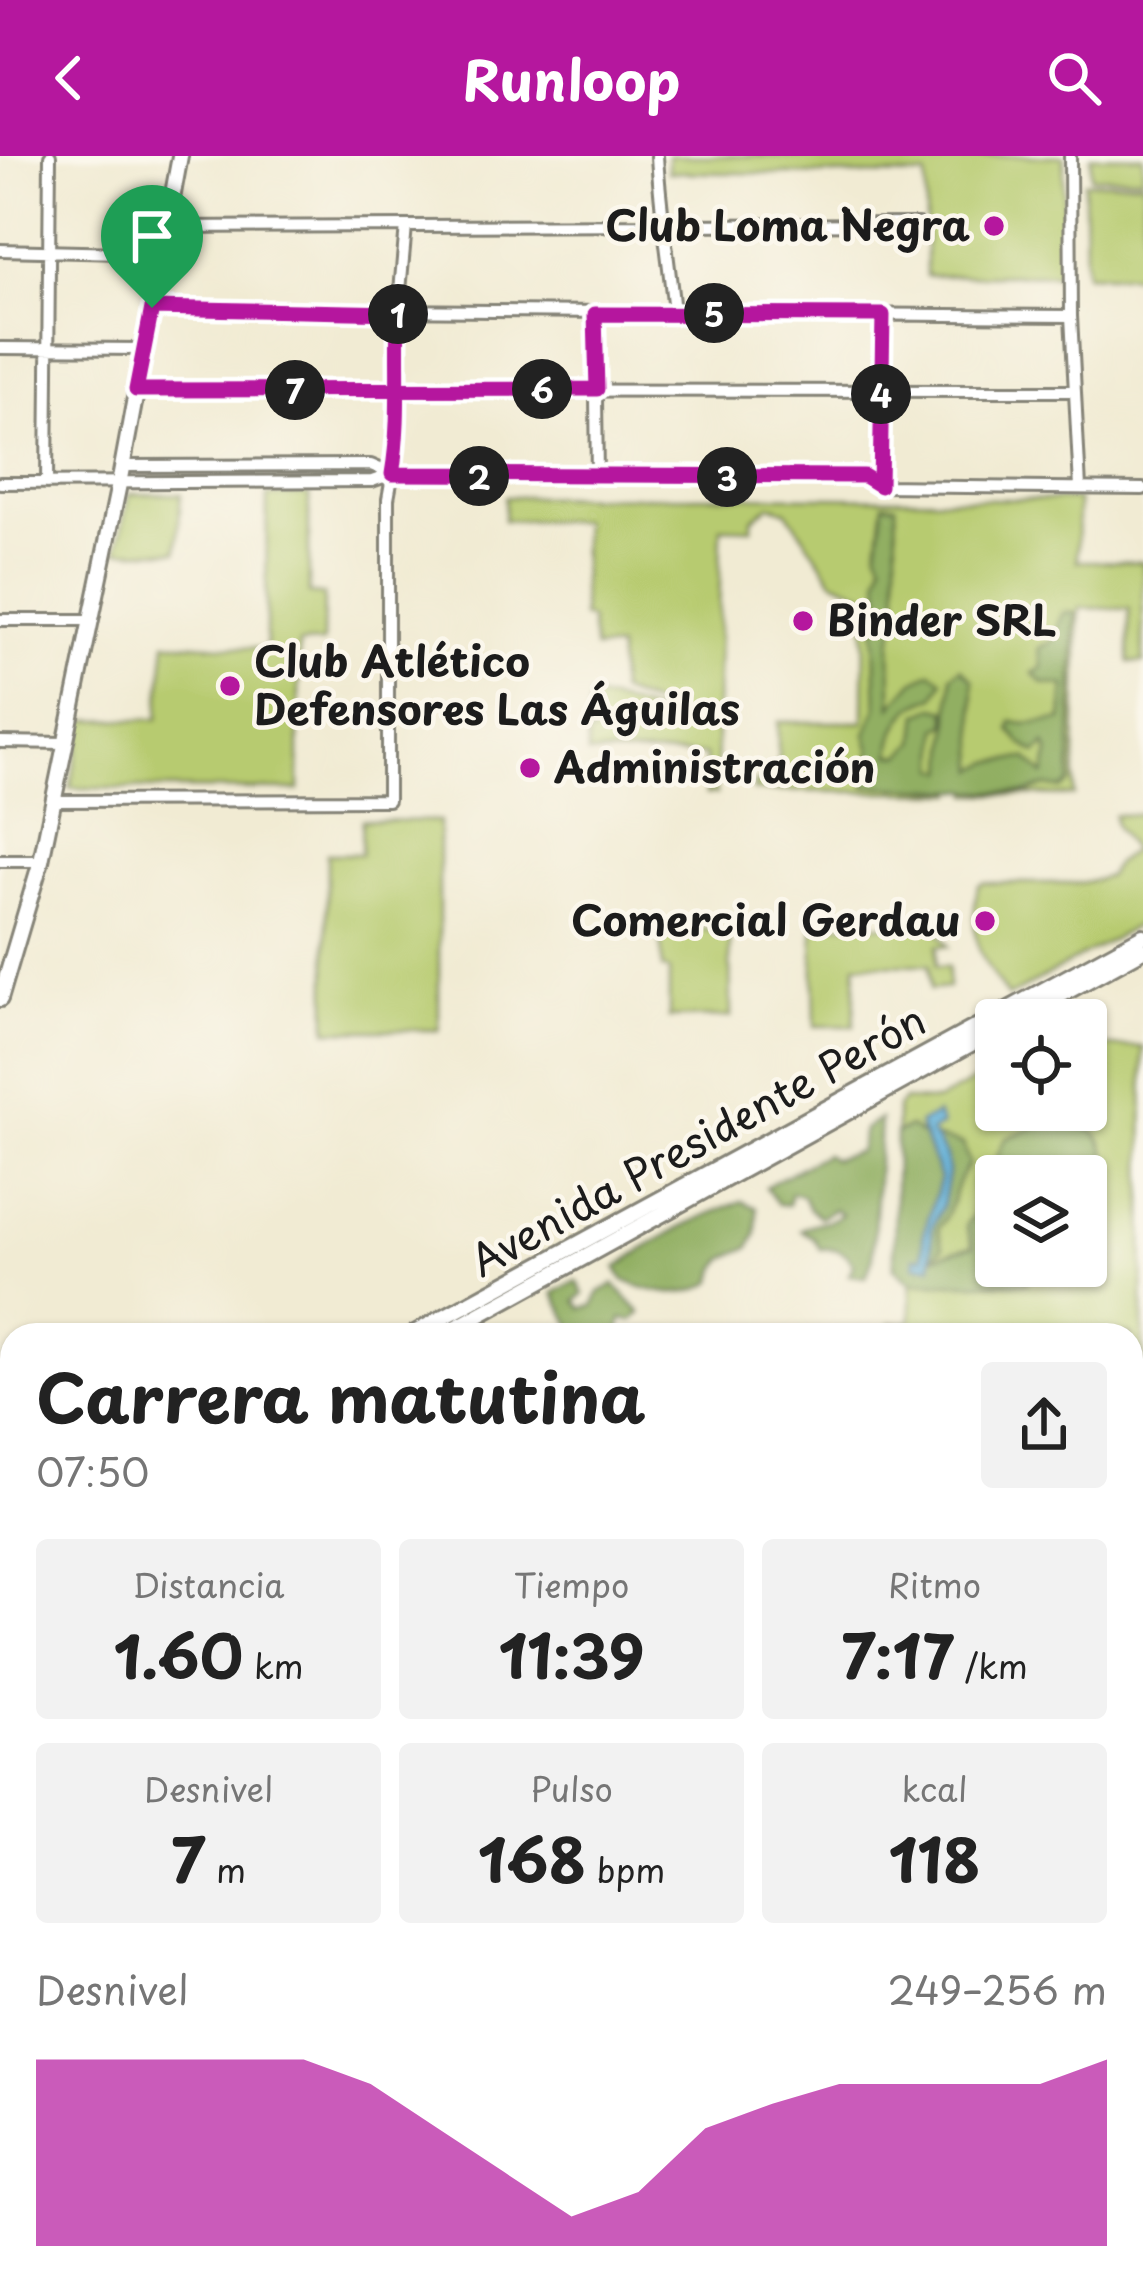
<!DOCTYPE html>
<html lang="es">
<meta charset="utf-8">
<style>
:root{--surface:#fff;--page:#f2f2f2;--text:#222;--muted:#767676;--accent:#b5179e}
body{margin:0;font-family:"Playpen Sans",sans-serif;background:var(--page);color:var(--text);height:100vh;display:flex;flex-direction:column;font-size:45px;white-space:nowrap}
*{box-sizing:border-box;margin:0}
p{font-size:39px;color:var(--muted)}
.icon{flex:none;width:66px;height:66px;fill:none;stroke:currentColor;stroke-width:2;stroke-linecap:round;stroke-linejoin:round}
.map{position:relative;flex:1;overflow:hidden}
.side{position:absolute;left:0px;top:1167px;width:1143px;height:975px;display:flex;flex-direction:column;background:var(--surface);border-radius:36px 36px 0 0;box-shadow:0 3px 9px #0004}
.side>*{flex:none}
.tools{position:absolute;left:975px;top:843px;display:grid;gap:24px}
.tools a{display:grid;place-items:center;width:132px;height:132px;border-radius:12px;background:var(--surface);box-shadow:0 3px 9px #0004;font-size:60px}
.pin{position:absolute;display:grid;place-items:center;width:102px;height:102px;color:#fff;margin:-123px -51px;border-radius:50% 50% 50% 0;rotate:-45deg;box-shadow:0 0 12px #0007}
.pin .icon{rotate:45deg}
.km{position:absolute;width:60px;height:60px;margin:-30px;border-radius:50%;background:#222;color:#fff;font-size:33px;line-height:60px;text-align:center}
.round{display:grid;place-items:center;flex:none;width:126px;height:126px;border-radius:12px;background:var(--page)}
.headline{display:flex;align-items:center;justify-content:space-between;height:204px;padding:0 36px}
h1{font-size:66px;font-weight:700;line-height:90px}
.figures{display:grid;grid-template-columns:repeat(3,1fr);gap:18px;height:204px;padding:12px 36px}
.figures div{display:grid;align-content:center;border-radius:12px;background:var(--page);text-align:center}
.figures b{font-size:60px;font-weight:700}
.figures small{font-size:33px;font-weight:400}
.figures p{font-size:33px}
.chart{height:336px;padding:24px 36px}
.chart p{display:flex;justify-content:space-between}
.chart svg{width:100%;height:216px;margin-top:12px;fill:var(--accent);opacity:.7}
header{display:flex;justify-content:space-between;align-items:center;height:156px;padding:0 36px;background:var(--accent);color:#fff;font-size:54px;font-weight:700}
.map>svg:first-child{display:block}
</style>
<header><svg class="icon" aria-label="back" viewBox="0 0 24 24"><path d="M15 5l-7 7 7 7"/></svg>Runloop<svg class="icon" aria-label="search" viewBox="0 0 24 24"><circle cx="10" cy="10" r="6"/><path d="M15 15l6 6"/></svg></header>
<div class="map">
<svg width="1143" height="2140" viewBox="0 0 1143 2140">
<rect width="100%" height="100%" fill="#fbf7ec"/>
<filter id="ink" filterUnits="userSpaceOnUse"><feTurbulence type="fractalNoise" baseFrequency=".00833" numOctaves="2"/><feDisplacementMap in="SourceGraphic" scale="24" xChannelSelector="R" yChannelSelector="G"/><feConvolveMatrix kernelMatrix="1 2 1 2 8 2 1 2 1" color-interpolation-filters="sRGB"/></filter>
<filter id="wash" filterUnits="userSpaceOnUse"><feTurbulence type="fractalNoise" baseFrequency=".004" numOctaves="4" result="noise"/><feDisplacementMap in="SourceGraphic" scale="48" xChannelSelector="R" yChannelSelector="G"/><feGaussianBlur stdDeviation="2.7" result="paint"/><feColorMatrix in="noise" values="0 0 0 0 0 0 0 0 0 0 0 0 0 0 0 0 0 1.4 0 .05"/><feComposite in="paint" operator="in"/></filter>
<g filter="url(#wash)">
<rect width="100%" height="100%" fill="#f1ebd3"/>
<path fill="#b7cb6f" stroke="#6a7446" stroke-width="3" fill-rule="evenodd" d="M668,0h396l-2,118 -136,2v-100l-258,-4z
M1091,0h52v21h-52z
M1143,25v95l-58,-2 -1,-92z
M129,338h52l-4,57h-60z
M309,338v100l15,1 -1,48 -24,1v146l-229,-2 14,-68 74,-1 8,-77 100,7 1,-153z
M722,340l356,4 -1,61 66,1v101l-14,-1v-53l-50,-1 -5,188 -104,-2 -3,-46 -14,-1 2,46 -201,-2v-8l13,-4 11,-18v-39h86l1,-129 -32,-13 -46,-69 -17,-6 -18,14v9l-31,-1 -4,189 -37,-1 -61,-23 -1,-43h-24l-4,-30 -8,-2v-96l-78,-1 1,-23z
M590,542c38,1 70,22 108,23l1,8 18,1 -1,64h-10l-1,-39 -117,-1v-19l5,-1 -6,-14z
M1143,658v108l-135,75c-29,-40 -41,-60 -30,-111l5,-3h100l25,-7 8,-13 16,-12 -17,-26 -1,-10z
M362,664l77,1v209h-112v-176h34z
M817,768l117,2 14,20h-11l-1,20 12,1v21l-18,2 -1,-25 -73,-1 -2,62h-39l-2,-97z
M661,774c23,0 54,-7 69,11l1,76 -62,1v-48l-7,-1z
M1086,890l57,1v592h-12v-304h-242l1,-12 21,-1v-39l-17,-15 3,-161 7,-7 33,1 59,-32v41h90zM996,1020h90v90h-90z"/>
<path fill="#91af62" stroke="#56663f" stroke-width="3" d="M884,347l12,2 2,108 -7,29 1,64 22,-25 18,-9 11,8 -8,17c-28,6 -42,29 -44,57l11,1 14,-13 3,-28 16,-7 12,3v15l-8,3 -1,40 9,3 5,-96 9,-7 12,11 4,91 14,-8 36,-4 17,17 5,-22 -4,-9 -8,9 -15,-9 -12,-14 2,-8 14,2 36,-4 3,-34 -22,-3 -10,-10 9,-5 -3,-20 13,-6 11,-29h12l-5,170 -8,6 -16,-3 -20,7 -161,-7 6,-35 -5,-17 11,-26 -2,-80 6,-22 -2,-29 4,-15 -5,-11z
M880,963l-7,138 -7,20 -17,-2 4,-10c-7,-16 -17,-17 -33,-16l-7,-12 -12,-7c13,-10 29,-6 41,-16l-7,-5 -15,8 -11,-8 -6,-13 -12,-3 -3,12 -10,-1 -13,-17 60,-33 8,5 26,-8 5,-22z
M1064,967c27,4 37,7 43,35l-23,18h-88v90h32l-1,17h-116l-17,-15 2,-135 14,-6 13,8 40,9 6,20c-18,23 -13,42 -31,65l5,18 -11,10 41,-11 -7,-21 8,-11 -1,-33 17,-9 15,-33 31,-13z
M742,1045l15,7 -1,27 -6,12c-19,8 -34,12 -36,35 -30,18 -59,12 -91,-2l-6,-12c38,-29 81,-51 125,-67z
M577,1125l7,13 -8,7 6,7 12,-2 5,-14 15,-8 27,29 -8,8 -11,-2 -3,16h-42l-23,-42z"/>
<path fill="#5cadd7" stroke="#3c647a" stroke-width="3" d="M937,958l5,12 -11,6 15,24 2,17 -6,34 -10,21v38l-17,-1v-8h8v-20l17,-59 -21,-54z"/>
</g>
<g filter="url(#ink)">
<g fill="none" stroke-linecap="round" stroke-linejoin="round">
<g stroke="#868478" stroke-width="16">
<path id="minor" d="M657,0c3,53 12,104 17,157
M1070,0l1,160 9,172
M167,71l751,-3
M0,94l162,4
M151,152l920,8
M595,158l2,164
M0,192l144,1
M136,234l937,1
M122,310l249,-1 21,9
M0,327l372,-2 20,-7 472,2 16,10 263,3
M47,327l3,-327
M880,330l3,-171
M0,464h91
M0,586l66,1
M53,645l335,-1v-301l8,-44 2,-142 8,-87
M0,705h41
M1131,1748h12"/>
</g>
<g stroke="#868478" stroke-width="20">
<path id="major" d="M0,843l41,-138 78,-377 61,-328
M1015,864l128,-70
M411,1179l732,-399
M443,1179l553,-305
M0,1403l12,-6
M0,1422l12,-6"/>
</g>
<use href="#minor" stroke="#fff" stroke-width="10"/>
<use href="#major" stroke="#fff" stroke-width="14"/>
<path stroke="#1c1c1c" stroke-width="3" stroke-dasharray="18 9" stroke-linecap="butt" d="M0,1802l12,3
M1131,1982h12"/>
</g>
</g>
<g fill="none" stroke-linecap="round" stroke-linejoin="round" filter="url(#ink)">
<g stroke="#fff" stroke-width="24">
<path id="route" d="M152,152l246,5c-2,53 3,109 -6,161l472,2 16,10 3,-171 -288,-1 2,75 -461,1 16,-82"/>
</g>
<use href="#route" stroke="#b5179e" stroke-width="15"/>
</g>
<g fill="#b5179e" stroke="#fbf7ec" stroke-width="4.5">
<circle cx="994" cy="70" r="12"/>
<circle cx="803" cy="465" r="12"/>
<circle cx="230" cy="530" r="12"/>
<circle cx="530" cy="612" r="12"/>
<circle cx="985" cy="765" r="12"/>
</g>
<g text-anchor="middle" stroke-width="9" stroke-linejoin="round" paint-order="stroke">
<g font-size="42" font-weight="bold" fill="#1c1c1c" stroke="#fbf7ec" text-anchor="start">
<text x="970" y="85" text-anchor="end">Club Loma Negra</text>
<text x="827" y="480">Binder SRL</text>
<text x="254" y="521">Club Atlético<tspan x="254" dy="48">Defensores Las Águilas</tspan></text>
<text x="554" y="627">Administración</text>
<text x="961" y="780" text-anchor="end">Comercial Gerdau</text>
</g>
<g font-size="42" fill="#1c1c1c" stroke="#fbf7ec">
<text transform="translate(698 985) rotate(-29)" y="15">Avenida Presidente Perón</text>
</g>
</g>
</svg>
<div class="tools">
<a><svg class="icon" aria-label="locate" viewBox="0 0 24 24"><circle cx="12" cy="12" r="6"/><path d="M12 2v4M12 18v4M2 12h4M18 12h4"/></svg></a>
<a><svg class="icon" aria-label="layers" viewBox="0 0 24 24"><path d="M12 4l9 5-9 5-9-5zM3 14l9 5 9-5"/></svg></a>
</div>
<div class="pin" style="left:152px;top:152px;background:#1e9e55"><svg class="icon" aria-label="arrive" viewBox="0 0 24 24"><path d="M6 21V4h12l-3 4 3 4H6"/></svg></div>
<b class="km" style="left:398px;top:158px">1</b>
<b class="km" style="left:479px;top:320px">2</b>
<b class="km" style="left:727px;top:321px">3</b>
<b class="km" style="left:881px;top:238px">4</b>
<b class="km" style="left:714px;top:157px">5</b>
<b class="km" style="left:542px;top:233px">6</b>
<b class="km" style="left:295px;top:234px">7</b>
<section class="side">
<div class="headline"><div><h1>Carrera matutina</h1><p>07:50</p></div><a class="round"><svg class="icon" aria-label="share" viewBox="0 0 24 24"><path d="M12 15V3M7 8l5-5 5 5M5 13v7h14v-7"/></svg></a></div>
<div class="figures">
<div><p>Distancia</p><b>1.60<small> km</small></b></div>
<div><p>Tiempo</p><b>11:39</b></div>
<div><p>Ritmo</p><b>7:17<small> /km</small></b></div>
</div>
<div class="figures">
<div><p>Desnivel</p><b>7<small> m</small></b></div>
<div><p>Pulso</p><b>168<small> bpm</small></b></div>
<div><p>kcal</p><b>118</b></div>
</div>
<div class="chart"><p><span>Desnivel</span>249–256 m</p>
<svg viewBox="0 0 160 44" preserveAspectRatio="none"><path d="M0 44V6L10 6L20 6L30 6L40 6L50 11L60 20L70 29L80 38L90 33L100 20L110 15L120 11L130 11L140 11L150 11L160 6V44z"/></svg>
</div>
</section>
</div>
